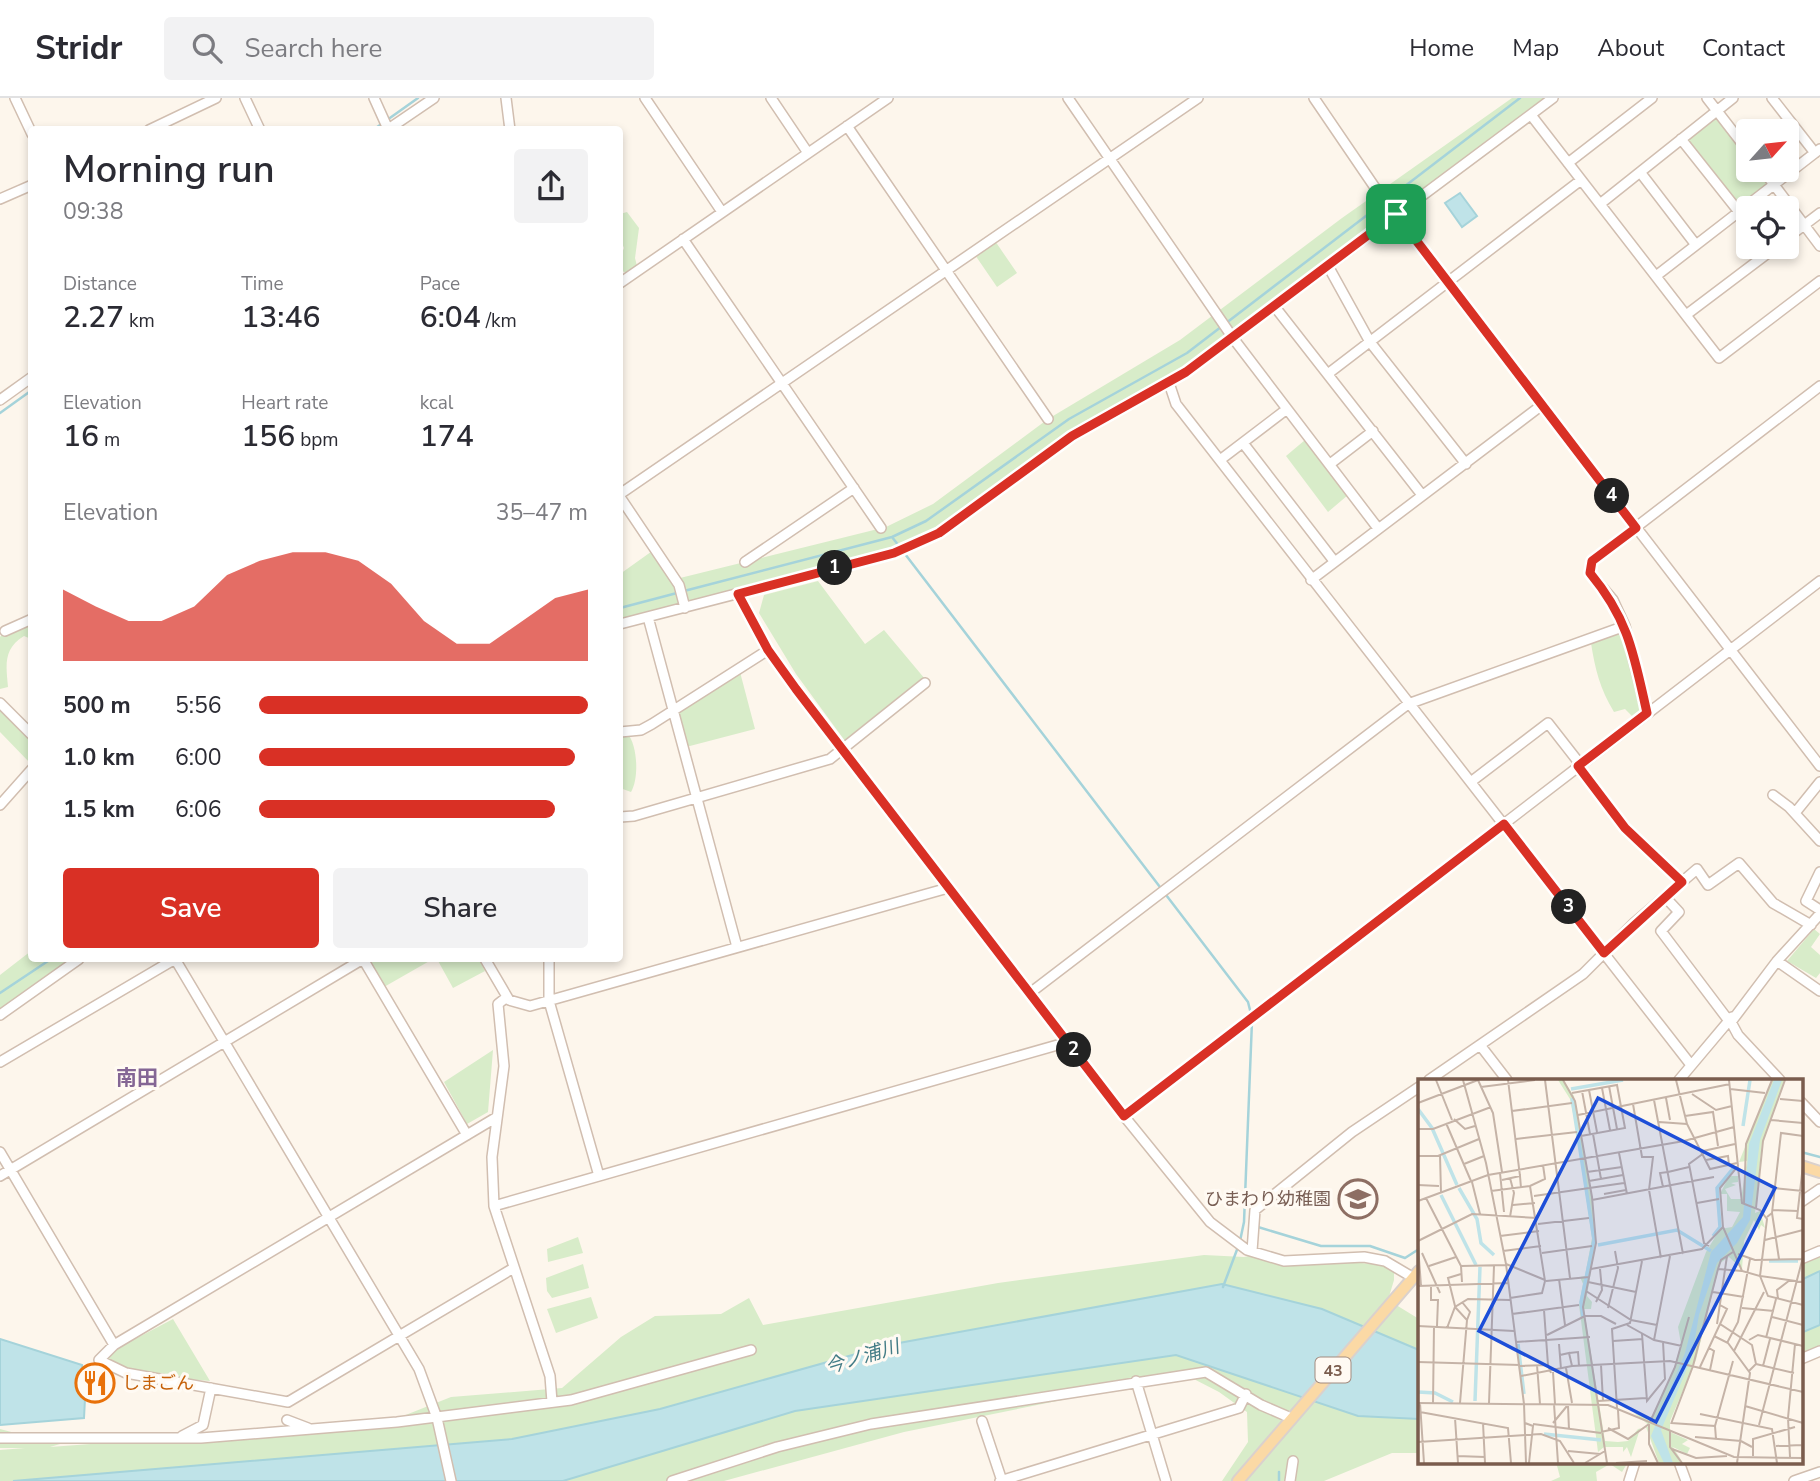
<!DOCTYPE html>
<meta charset="utf-8">
<style>
:root{--surface:#fff;--page:#f2f2f3;--text:#2b2b33;--muted:#7c7c81;--line:#e1e1e2;--accent:#d93025}
body{margin:0;font-family:"Nunito Sans","Noto Sans JP",sans-serif;background:var(--page);color:var(--text);height:100vh;display:flex;flex-direction:column;font-size:26px;white-space:nowrap}
*{box-sizing:border-box;margin:0}
p{font-size:23px;color:var(--muted)}
.icon{flex:none;width:38px;height:38px;fill:none;stroke:currentColor;stroke-width:2;stroke-linecap:round;stroke-linejoin:round}
.map{position:relative;flex:1;overflow:hidden}
.sheet{position:absolute;left:28px;top:28px;width:595px;height:836px;display:flex;flex-direction:column;background:var(--surface);border-radius:7px;box-shadow:0 4px 10px #0003}
.sheet>*{flex:none}
.needle{width:46px;rotate:63deg}
.fabs{position:absolute;left:1736px;top:21px;display:grid;gap:14px}
.fabs a{display:grid;place-items:center;width:63px;height:63px;border-radius:7px;background:var(--surface);box-shadow:0 4px 10px #0003;font-size:35px}
.pin{position:absolute;display:grid;place-items:center;width:60px;height:60px;color:#fff;margin:-30px;border-radius:14px;box-shadow:0 4px 10px #0006}
.km{position:absolute;width:35px;height:35px;margin:-18px;border-radius:50%;background:#222;color:#fff;font-size:19px;line-height:35px;text-align:center}
.round{display:grid;place-items:center;flex:none;width:74px;height:74px;border-radius:7px;background:var(--page)}
.headline{display:flex;align-items:center;justify-content:space-between;height:119px;padding:0 35px}
h1{font-size:38px;font-weight:600;line-height:52px}
.stats{display:grid;grid-template-columns:repeat(3,1fr);gap:10px;height:119px;padding:7px 35px}
.stats div{display:grid;align-content:center}
.stats b{font-size:30px;font-weight:600}
.stats small{font-size:19px;font-weight:400}
.stats p{font-size:19px}
.chart{height:196px;padding:14px 35px}
.chart p{display:flex;justify-content:space-between}
.chart svg{width:100%;height:126px;margin-top:7px;fill:var(--accent);opacity:.7}
.action{display:flex;gap:14px;margin-top:auto;padding:14px 35px}
.action a{flex:1;height:80px;border-radius:7px;background:var(--accent);color:#fff;font-size:28px;font-weight:600;line-height:80px;text-align:center}
.action a+a{background:var(--page);color:var(--text)}
ul{padding:0 35px;list-style:none;font-size:23px}
li{display:grid;grid-template-columns:112px 84px 1fr;align-items:center;height:52px}
li i{height:18px;border-radius:9px;background:var(--accent)}
header{display:flex;align-items:center;gap:42px;box-sizing:border-box;height:98px;padding:0 35px;background:var(--surface);border-bottom:2px solid var(--line)}
header strong{font-size:33px}
nav{display:flex;gap:38px;margin-inline-start:auto;font-size:24px}
.search{width:490px;height:63px;background:var(--page);display:flex;align-items:center;gap:18px;box-sizing:border-box;padding:0 24px;border-radius:7px;color:var(--muted);font-size:26px}
.map>svg:first-child{display:block}
</style>
<header>
<strong>Stridr</strong>
<div class="search"><svg class="icon" aria-label="search" viewBox="0 0 24 24"><circle cx="10" cy="10" r="6"/><path d="M15 15l6 6"/></svg>Search here</div>
<nav><a>Home</a><a>Map</a><a>About</a><a>Contact</a></nav>
</header>
<div class="map">
<svg width="1820" height="1383" viewBox="0 0 1820 1383">
<rect width="100%" height="100%" fill="#fdf6ec"/>
<path fill="#d8ecc9" d="M1512,0h41l-381,283 -102,51 -139,105 -91,30 -220,57v-50l35,-25 21,30 210,-52 47,-23 115,-85 132,-79 162,-122z
M1717,13l31,40v19h15l11,14 -33,26 -57,-74z
M627,114l12,16 -4,30 3,12 -7,5 -11,-5v-12l4,-10 -4,-10v-24z
M993,140l24,35 -20,14 -24,-35z
M1305,342l43,55 -20,17 -42,-56z
M818,483l47,63 19,-14 41,49 -80,62 -49,-67 -37,-61 5,-18z
M31,520v21l-7,-3c-21,13 -18,29 -16,51l-8,2v-52l5,-6z
M1625,528l21,84 -11,9 -10,-10 -11,3c-14,-23 -19,-43 -23,-69l8,-8z
M740,574l15,57 -69,18 -13,-38z
M0,605l31,32v29l-31,-32z
M620,634l7,1c11,12 12,46 4,59l-11,-4z
M1814,831l6,5 -9,13 9,8v18l-4,5 -29,-17z
M31,853l1,8h48l-80,55v-39z
M367,861h66l-49,28z
M437,861h42l6,12 -32,17z
M493,952l-5,62 -21,12 -23,-42z
M578,1139l5,16 -35,9 -1,-13z
M1820,1149v105l-19,8v-107z
M1261,1156l133,12v14l-6,20 31,19v134h-27l-68,28h-102l26,-39 -1,-30 -28,-20 -33,-17 -282,57 -180,49h-724v-31l25,-2h-25v-19l34,9 43,1 -27,8 338,-25 63,-25 111,-9 59,-51 34,-21 66,-2 28,-16 14,27 235,-42 206,-28 40,2z
M583,1166l6,24 -37,10 -5,-7 -1,-13z
M591,1199l7,21 -42,15 -9,-24z
M173,1221l37,62 -71,-6 -38,-18z
M1556,1364h72l-6,10 -12,-8 -14,8 1,9h-46l9,-4z"/>
<path fill="#bfe3e8" stroke="#a5d3da" stroke-width="2" d="M1460,95l17,23 -15,11 -17,-24z
M1820,1173v54l-19,8v-53z
M1222,1186l100,25 97,41v69l-61,-3 -182,-61 -381,56 -232,70h-550l499,-42 148,-30 228,-64z
M0,1241l82,26v15h4l-2,38 -84,7z"/>
<g fill="none" stroke-linecap="round" stroke-linejoin="round">
<path stroke="#a5d3da" stroke-width="2.5" d="M373,32l45,-32
M0,315l32,-23
M892,439l356,465 3,12
M684,493l208,-54 34,-16 143,-102 118,-66 333,-255
M620,510l57,-15
M0,895l51,-34
M1801,1054l19,5
M1258,1129l63,19h49l35,12 14,-9
M1240,1143l4,-19 8,-201
M1223,1189l15,-40
M1279,1374v9"/>
<g stroke="#d1beb0" stroke-width="12">
<path id="minor" d="M15,0l17,36
M245,0l15,32
M374,0l14,31
M506,0l4,32
M645,0l77,114
M771,0l37,55
M1068,0l165,240 144,189
M1314,0l64,94 442,574
M1707,0l41,53
M1772,0l43,55
M1531,17l188,243 101,-77
M847,28l201,293
M149,32l67,-32
M387,32l47,-32
M1681,41l58,73
M1568,65l84,-65
M1763,72l57,76
M1640,74l56,73
M0,101l32,-14
M1600,106l133,-106
M1787,140l33,-25
M683,141l198,289
M1328,168l42,76 96,122
M1656,178l164,-127
M620,185l268,-185
M1275,209l147,188
M1686,217l90,-68
M1329,275l252,-193
M1169,285l7,21 515,661
M0,302l32,-23
M1243,345l91,118
M1220,362l67,-51
M1330,366l43,-33
M620,396l578,-396
M620,399l59,88 6,23
M745,464l109,-74
M1311,482l231,-175
M738,496l30,56 28,39 328,427 86,106 37,28 37,11 80,-4 21,4 27,16
M648,519l89,330
M620,526l274,-71 45,-20 133,-97 114,-64 367,-274
M1625,528l22,88
M5,533l27,-12
M0,605l32,32
M620,634l21,-2 11,-6 116,-74
M1578,668l47,62 57,54
M1472,683l76,-58 32,41
M1773,697l16,12 31,34
M0,707l32,-36
M1795,715l25,-31
M620,719l14,-1 196,-57 95,-76
M1820,774l-14,29 14,9
M1666,800l13,14 -18,19 68,90
M175,861l244,410 18,49 14,63
M363,861l104,176
M485,861l24,41 21,6 418,-118
M549,861v42l50,175
M1777,863l43,30
M1030,895l378,-289 217,-78 -12,-26 -23,-27 2,-12 228,-175
M507,899l-9,7 6,62 -12,91 2,49 56,170 2,26
M0,917l79,-56
M1480,947l27,35
M0,964l175,-103
M1429,982l154,-106 51,-51 63,-54 11,16 31,-22 34,40 38,22
M1679,982l53,-63
M1780,982l-42,-45 -7,-13 46,-61 43,-47
M1801,1004l19,20
M1124,1018l696,-535
M497,1019l-383,228 -15,15 27,13 162,29 224,-133
M0,1054l114,193
M0,1078l363,-217
M1801,1104l19,-13
M494,1108l574,-164
M1252,1153l3,-41 97,-78 67,-45
M1801,1161l19,-8
M1801,1261l19,-8
M1136,1283l30,100
M287,1322l21,8
M982,1323l20,60
M182,1338l21,-11 8,-37
M0,1340h201l196,-16 174,-22 180,-50
M1679,1364l7,19
M672,1383l105,-34 94,-23 335,-52 55,33 30,13
M1000,1383l239,-73 7,-14
M1290,1383l3,-20
M1629,1383l6,-19
M1794,1383l26,-9"/>
</g>
<g stroke="#dad1cd" stroke-width="14">
<path id="major" d="M1801,1068l19,6
M1238,1383l181,-210"/>
</g>
<use href="#minor" stroke="#fff" stroke-width="9"/>
<use href="#major" stroke="#fbd9a5" stroke-width="10"/>
</g>
<g fill="none" stroke-linecap="round" stroke-linejoin="round">
<g stroke="#fff" stroke-width="14">
<path id="route" d="M1396,116l240,314 -44,33 -2,12c39,47 44,82 57,140l-69,53 47,62 57,54 -78,71 -100,-129 -380,292 -328,-427 -28,-39 -30,-56 156,-41 45,-20 133,-97 114,-64z"/>
</g>
<use href="#route" stroke="#d93025" stroke-width="9"/>
</g>
<defs>
<g id="school-ring" transform="scale(2.0125)"><circle r="9.5" fill="#fffaf3" stroke="#8d6e63" stroke-width="1.5"/><path d="M0-5L7-2L0 1L-7-2ZM-4 1L0 2.5L4 1V4Q0 6-4 4Z" fill="#8d6e63"/></g>
<g id="restaurant-ring" transform="scale(2.0125)"><circle r="9.5" fill="#fffaf3" stroke="#e8710a" stroke-width="1.5"/><path d="M-5-6h1v4h1v-4h1v4h1v-4h1v5L-1.5 .5V6h-2V.5L-5-1ZM5-6V6H3V1.5H1.5Q1.5-4 5-6Z" fill="#e8710a"/></g>
</defs>
<g fill-rule="evenodd">
<use href="#school-ring" x="1358" y="1101"/>
<use href="#restaurant-ring" x="95" y="1285"/>
</g>
<g text-anchor="middle" stroke-width="6" stroke-linejoin="round" paint-order="stroke">
<rect fill="#fffaf3" stroke="#a28b7f" stroke-width="2" x="1315.5" y="1259.5" width="35" height="25" rx="5"/>
<g font-size="16" font-weight="bold" fill="#7a5c4d">
<text x="1333" y="1278">43</text>
</g>
<g font-size="18" fill="#785e54" stroke="#fffaf3" text-anchor="end">
<text x="1331" y="1107">ひまわり幼稚園</text>
</g>
<g font-size="18" fill="#c56008" stroke="#fffaf3" text-anchor="start">
<text x="122" y="1291">しまごん</text>
</g>
<g font-size="19" font-style="italic" fill="#437c86" stroke="#fffaf3">
<text transform="translate(862 1258) rotate(-17)" y="7">今ノ浦川</text>
</g>
<g font-size="21" font-weight="bold" fill="#846695" stroke="#fffaf3">
<text x="137" y="987">南田</text>
</g>
</g>
<g transform="translate(1418 981)">
<rect width="385" height="385" fill="#fdf6ec"/>
<path d="M140,1h5l11,16 18,103 4,41 -9,56 5,6 -1,7h-7l21,132 13,1 10,-1 10,-12 12,-3 -16,-13 15,5 4,-3 21,-47 7,-24 -3,-17 28,-75 14,-23 12,-2 8,-15 -13,-1v-17h-7l9,-18h9v6l-7,1 5,2 -11,4 6,10h10l6,-38 -8,1 33,-82h13l-23,63 -7,70 5,-2 5,17 -4,-3 -2,5 -5,-10 -10,21 -2,28 -13,-12 -9,6 -24,97 -26,61v11l18,8 -6,4 8,4 -3,6 -14,-7 10,16h-24l-13,-36 -6,2 -9,28 -4,-10 -4,5v-5h-19l-6,5 -19,-147 4,-21 -3,-7 5,-1 7,-38 -16,-111 -6,-28z" fill="#d8ecc9"/>
<path d="M356,1h8l-22,60 -10,80 -13,23 -20,20 -18,52 -7,42 -31,73 12,33h-9l-13,-27 34,-83 26,-101 32,-35 6,-73z" fill="#bfe3e8"/>
<path fill="none" stroke="#bfe3e8" stroke-width="3.5" d="M153,10l52,-9M154,19l22,142 -13,62 2,15M0,30l14,19 25,57M325,47l7,-46M41,109l18,31 4,24 13,12M23,116l35,70M295,157l7,-9 -3,-39 18,-22M180,166l79,-15 34,21M351,182h29M100,265l6,50M0,313l17,1 18,9M57,322l5,-134M126,355l57,6"/>
<path fill="none" stroke="#c5b3a7" stroke-width="2" d="M18,1l16,40M45,1l23,83 20,101 18,140 2,59M60,1l15,33 9,59M90,1l12,96M127,1l25,198M145,1l12,21 17,96 4,46 -13,64 24,156M258,1l11,44 23,45 27,-6M311,1l9,86 -18,22 3,39 19,44 18,5 8,20 35,9M191,7l8,43M63,8l54,-7M184,9l8,42M312,10l35,4M171,11l8,42M164,12l8,43M154,14l45,-8 8,43 -44,8M274,15l24,16 16,-4M248,19l4,22M362,20l23,2M236,21l29,154M0,24l60,-23M215,25l9,53h11l-4,33 12,68M94,32l60,-8M160,36l152,-31M267,37l28,-4 5,34M36,40l11,10 10,-3M353,41l32,3M241,43l28,2M28,44l25,58M0,50h15l58,-22M175,55l8,45M98,60l61,-7M285,72l32,-7M201,74l8,41M286,74l-15,11 15,79 5,3M22,76l1,38M0,77h20l41,-17M288,81l22,-4 1,9M46,85l20,-8M385,86l-6,53 6,1M320,88l4,36 18,7 7,9 -7,57 43,6M169,93l35,-5M250,93l21,-5M82,94l4,39M84,101l18,-4 1,12M171,102l34,-6M54,103l8,32M0,106l21,1M245,108l-3,-14 8,-1M356,109l29,3M73,112l39,-5 15,-7 -2,-14M186,115l22,-4M116,117l90,-13M8,119l35,68 1,16M174,121l122,-23M0,122l70,-26 196,-34 50,-14M279,124l22,-4M326,124l2,-59 26,-64M95,126l22,-2M338,129l7,-67 22,-61M354,131l26,1M354,134l7,46M92,138l4,-24 -4,-15M349,138l5,-4 9,-80 22,3M120,145l51,-6M82,157l39,-5M347,161l38,-10M0,162l54,-27 65,4M0,166l3,41M85,172l38,-5M4,174l18,40M124,174l50,-7M320,175l17,6 48,-1M88,185l39,16M11,187l27,-9M43,187l45,-1M173,190l111,-20 21,-22M300,190l24,2M141,200l6,46M128,202l43,-4M170,203l48,10M0,207l90,-3M13,208v13h7l-1,26M168,212l45,29 26,5M295,213l31,5M92,219l32,-5 3,-12 -15,-95M360,220l-1,-9 13,-10M44,223l8,10 -3,8M178,223l6,-12 -2,-21M302,226l7,4 -7,15M37,227l-7,-28 13,-4M37,228l12,13 -7,83M190,229l10,-40 -3,-17M324,229l32,3M126,231l4,55M94,235l67,-9M167,237h16l15,8M354,238l31,8M299,245l10,-68M209,246l27,15 28,6M0,247l96,5M29,249l8,-21 13,-8 42,1M224,255l5,67 18,-22 -2,-37M129,256l38,-19M296,257l14,7 22,30 -13,90M348,259l10,-39M236,261l16,-84M331,261l9,-5 45,11M195,262l30,-2M98,263l74,-5M309,264l11,-21 12,-63M141,265l2,25M291,269l5,3 -4,19M316,272l30,-59M151,274l9,-1 1,14M142,276l9,-2 3,13M0,283l102,3M338,285l38,9M119,286l3,39M183,286l2,36M102,287l28,-1 3,8M345,287l7,-27M282,288l20,-43 32,21 4,19 -7,7M148,289l6,35M135,293l2,32M103,297l51,-10 98,-5 133,31M180,322l48,-3M0,324l190,2 126,52 69,1M2,324l4,60M15,324l1,-77M71,324l5,-137M136,325l4,59M150,326l1,25M327,327l58,17M199,329l-5,-79 18,-6 12,-62M2,333l88,16 3,35M282,335l72,15 5,34M37,339l3,45M232,343l25,-55 14,-50M65,344l2,40M107,344l8,3 -4,37M135,344l14,-17M253,344l44,3 1,13M115,345l68,9M231,345v20l9,19M253,345l22,-58 25,-97 3,-9 12,-8M341,346l44,-168M297,347l18,-65M190,349l20,11 21,-15M252,352v16l12,16M183,353l18,-4 -1,-18M277,358l46,4 11,6M0,363l123,-8 19,7 14,22M358,367l26,-1M254,370l24,9 31,-2M150,372l32,3M39,377l28,1M335,377v-17l42,-12M372,378l-2,-39 7,-74M384,379l1,-33M167,384l20,-12M198,384l31,-2"/>
<path fill="#1d4ed8" fill-opacity="0.15" stroke="#1d4ed8" stroke-width="3.5" d="M180,19l177,90 -119,234 -177,-91z"/>
<rect width="385" height="385" fill="none" stroke="#7a5c4d" stroke-width="3.5"/>
</g>
</svg>
<div class="fabs">
<a><svg class="needle" viewBox="-14 -14 28 28"><path d="M0-13l5 13h-10z" fill="#e53935"/><path d="M0 13l5-13h-10z" fill="#7c7c81"/></svg></a>
<a><svg class="icon" aria-label="locate" viewBox="0 0 24 24"><circle cx="12" cy="12" r="6"/><path d="M12 2v4M12 18v4M2 12h4M18 12h4"/></svg></a>
</div>
<div class="pin" style="left:1396px;top:116px;background:#1e9e55"><svg class="icon" aria-label="arrive" viewBox="0 0 24 24"><path d="M6 21V4h12l-3 4 3 4H6"/></svg></div>
<b class="km" style="left:835px;top:470px">1</b>
<b class="km" style="left:1074px;top:952px">2</b>
<b class="km" style="left:1569px;top:809px">3</b>
<b class="km" style="left:1612px;top:398px">4</b>
<section class="sheet">
<div class="headline"><div><h1>Morning run</h1><p>09:38</p></div><a class="round"><svg class="icon" aria-label="share" viewBox="0 0 24 24"><path d="M12 15V3M7 8l5-5 5 5M5 13v7h14v-7"/></svg></a></div>
<div class="stats">
<div><p>Distance</p><b>2.27<small> km</small></b></div>
<div><p>Time</p><b>13:46</b></div>
<div><p>Pace</p><b>6:04<small> /km</small></b></div>
</div>
<div class="stats">
<div><p>Elevation</p><b>16<small> m</small></b></div>
<div><p>Heart rate</p><b>156<small> bpm</small></b></div>
<div><p>kcal</p><b>174</b></div>
</div>
<div class="chart"><p><span>Elevation</span>35–47 m</p>
<svg viewBox="0 0 160 44" preserveAspectRatio="none"><path d="M0 44V19L10 25L20 30L30 30L40 25L50 14L60 9L70 6L80 6L90 9L100 17L110 30L120 38L130 38L140 30L150 22L160 19V44z"/></svg>
</div>
<ul>
<li><b>500 m</b>5:56<i style="width:100%"></i></li>
<li><b>1.0 km</b>6:00<i style="width:96%"></i></li>
<li><b>1.5 km</b>6:06<i style="width:90%"></i></li>
</ul>
<div class="action"><a>Save</a><a>Share</a></div>
</section>
</div>
